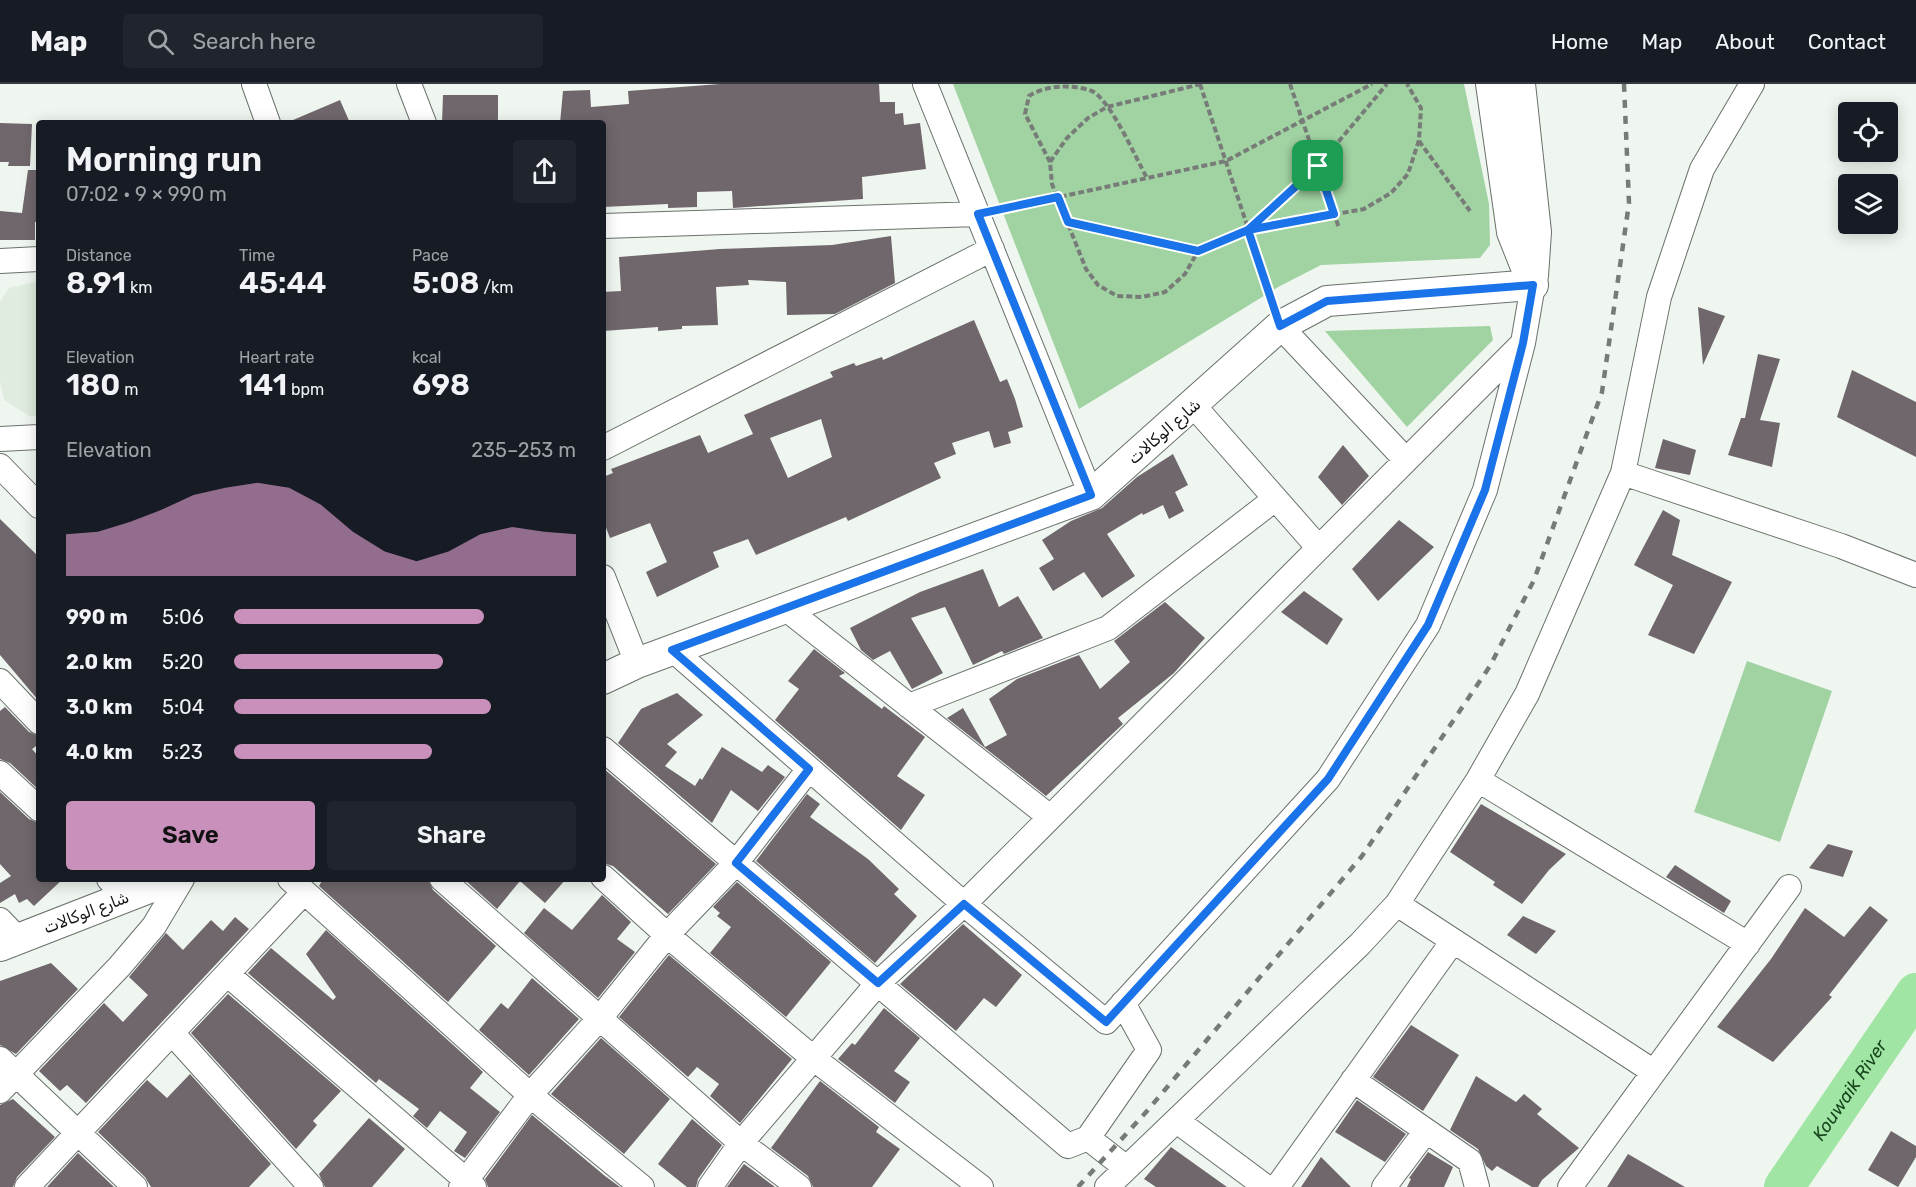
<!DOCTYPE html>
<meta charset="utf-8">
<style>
:root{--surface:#171b24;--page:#20242c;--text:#f1f3f6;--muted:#9ea1a6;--line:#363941;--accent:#c890bb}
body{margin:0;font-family:Rubik,Vazirmatn,sans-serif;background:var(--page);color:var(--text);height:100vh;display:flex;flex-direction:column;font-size:22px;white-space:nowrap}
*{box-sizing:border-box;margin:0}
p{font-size:20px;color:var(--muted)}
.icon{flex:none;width:33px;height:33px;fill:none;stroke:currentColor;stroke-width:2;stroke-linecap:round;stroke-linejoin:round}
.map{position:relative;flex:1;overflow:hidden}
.drawer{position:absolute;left:36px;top:36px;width:570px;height:762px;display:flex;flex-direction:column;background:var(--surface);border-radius:6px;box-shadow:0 3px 15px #0003}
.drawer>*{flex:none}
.tools{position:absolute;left:1838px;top:18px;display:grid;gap:12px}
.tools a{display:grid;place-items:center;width:60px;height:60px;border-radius:6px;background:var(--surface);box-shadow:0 3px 15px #0003;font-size:30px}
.pin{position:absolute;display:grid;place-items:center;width:51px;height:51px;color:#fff;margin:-26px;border-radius:12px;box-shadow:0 3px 9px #0006}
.round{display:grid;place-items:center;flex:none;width:63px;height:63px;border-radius:6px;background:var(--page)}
.headline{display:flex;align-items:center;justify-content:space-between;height:102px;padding:0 30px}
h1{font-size:33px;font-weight:600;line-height:45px}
.metrics{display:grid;grid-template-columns:repeat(3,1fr);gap:9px;height:102px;padding:6px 30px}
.metrics div{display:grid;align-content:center}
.metrics b{font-size:30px;font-weight:600}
.metrics small{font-size:16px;font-weight:400}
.metrics p{font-size:16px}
.chart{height:168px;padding:12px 30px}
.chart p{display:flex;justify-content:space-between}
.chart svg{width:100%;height:108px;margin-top:6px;fill:var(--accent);opacity:.7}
.cta{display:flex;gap:12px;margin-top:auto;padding:12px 30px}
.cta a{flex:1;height:69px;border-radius:6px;background:var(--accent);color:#111;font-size:24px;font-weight:600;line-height:69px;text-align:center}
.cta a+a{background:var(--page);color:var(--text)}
ul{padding:0 30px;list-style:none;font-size:20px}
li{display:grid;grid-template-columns:96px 72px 1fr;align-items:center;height:45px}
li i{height:15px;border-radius:8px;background:var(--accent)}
header{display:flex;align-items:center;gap:36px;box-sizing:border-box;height:84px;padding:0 30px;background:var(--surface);border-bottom:2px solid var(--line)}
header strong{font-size:28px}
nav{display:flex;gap:33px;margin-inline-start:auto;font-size:21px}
.search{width:420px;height:54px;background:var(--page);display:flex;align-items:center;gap:15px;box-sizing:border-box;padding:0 21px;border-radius:6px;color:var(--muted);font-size:22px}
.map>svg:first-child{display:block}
</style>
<header>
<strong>Map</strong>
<div class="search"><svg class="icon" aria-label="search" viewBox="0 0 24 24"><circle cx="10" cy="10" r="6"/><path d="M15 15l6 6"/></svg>Search here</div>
<nav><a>Home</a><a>Map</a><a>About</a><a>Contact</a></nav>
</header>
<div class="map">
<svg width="1916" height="1103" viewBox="0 0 1916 1103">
<rect width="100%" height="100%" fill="#eff6ef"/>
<path fill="#dfecdf" d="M39,197v135h-10l-25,-16 -4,-18v-80l9,-14z"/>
<path fill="#a0d2a2" d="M953,0h511l25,120 1,41 -10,13 -159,7 -41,21 -201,123z
M1490,242l3,14 -86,87 -82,-96z
M1747,577l85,30 -52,151 -86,-30z"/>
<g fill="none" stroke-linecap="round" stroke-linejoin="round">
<path stroke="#a1e5a5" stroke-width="40" id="s1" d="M1784,1103l132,-194"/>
</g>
<path fill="#6f676c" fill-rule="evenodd" d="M720,0h159l1,18h15v12l8,-1 1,12 16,-2 6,46 -64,8 1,22 -130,9 -1,-17 -35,1v15l-29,1v-4l-65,3v-84h-43l3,-32 27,-1 1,17 38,-3 -1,-13z
M443,11h55v28h-56z
M340,16l10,23h-64z
M0,39l32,1 -2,42h-22l1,-4h-9z
M28,86h11v52h-4v18h-35v-29l22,2z
M891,152l4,47 -60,31 -48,1 -1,-33 -38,-2 1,5 -33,2 2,38 -36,1v3l-24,2v-4l-55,4v-39l18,-1 -2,-34 101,-8 112,-4z
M1698,223l27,9 -22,49z
M974,236l26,62 7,-3 8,20 8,28 -15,5 3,11 -17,5 -5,-17 -37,12 4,11 -22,9 7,15 -93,43 -2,-4 -90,38 -8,-16 -35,13 6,15 -62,30 -11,-25 21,-10 -17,-39 -40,15 -7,-18v-43l10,-4 -2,-4 89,-34 8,18 45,-19 -9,-19 89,-38 -3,-5 24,-9 2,3 26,-9 1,3zM821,335l11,38 -44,21 -18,-40z
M1758,270l22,5 -20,61 20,3 -8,44 -44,-12 13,-37h4z
M1852,286l64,32v55l-79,-40z
M1663,355l33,11 -6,25 -35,-7z
M1343,361l26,31 -27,29 -24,-28z
M1173,370l15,31 -13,7 9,19 -15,8 -6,-14 -20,10 -1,-2 -35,21 28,42 -33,22 -18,-26 -31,19 -14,-23 15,-9 -12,-19 29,-19 31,-13 35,-31z
M1663,426l17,10 -8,35 60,27 -38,72 -46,-19 25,-50 -39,-20z
M0,435l39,38v144l-39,-46z
M1399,436l35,27 -56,54 -26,-32z
M983,485l16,38 19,-11 25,42 -39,16 -2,-3 -29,14 -28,-58 -34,11 32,55 -31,16 -22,-38 -17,9 -12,-10 -11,-22 70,-36z
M1304,507l39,28 -16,26 -46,-33z
M1165,518l40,36 -31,35 -56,45 5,6 -77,72 -99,-78 16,-10 22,39 22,-12 -18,-36 28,-20 62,-24 21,34 30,-27 -16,-21z
M814,565l31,24 -6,3 43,33 2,-3 41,31 -28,39 28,19 -24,35 -126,-110 24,-31 -11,-8z
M677,609l26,22 -36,29 10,8 -12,14 30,20 5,-8 2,2 20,-33 40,25 6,-7 17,12 -27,34 -27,-21 -19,33 -94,-80 23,-34z
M5,623l24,25 10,4v8l-7,5 7,8v33l-29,-27 -10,-4v-48z
M603,684l113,96 -48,50 -55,-48 -10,-3z
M0,708l29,27 10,4v56h24l-29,27 -7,-7 -8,4 -4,-9 -15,9v-20l11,-7 -11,-12z
M807,710l13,10 -10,13 58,42 31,30 -5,5 23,22 -42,47 -119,-102z
M1481,720l85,50 -17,16 -27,34 -29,-19 2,-3 -45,-30z
M1828,760l25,7 -10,26 -34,-9z
M1675,781l56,36 -7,12 -58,-36z
M323,795h105l5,11 63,56 -48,56 -129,-116z
M464,795h102l-21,24 -25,-22 -23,28z
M737,798l94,80 -45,55 -76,-64 21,-26 -14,-11 3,-3 -7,-6z
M602,811l29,27 -14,17 18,13 -37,46 -74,-65 20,-25 28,22z
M1870,822l18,14 -59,75 3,2 -59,65 -56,-35 54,-68 34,-51 39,29z
M1523,832l33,15 -20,23 -29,-19z
M235,833l14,12 -163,174 -19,-18 -7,6 -21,-20 65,-68 19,19 25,-27 -19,-18 37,-44 17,17 28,-30 12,11z
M963,840l59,51 -26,32 -12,-9 -28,33 -56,-47z
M326,846l157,142 -13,16 30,24 -35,46 -11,-7 13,-19 -27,-21 -13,17 -14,-12 6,-7 -40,-30 -3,4 -128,-110 23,-25 62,52 3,-3 -30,-43z
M669,871l123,104 -52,64 -30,-27 9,-12 -22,-17 -9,10 -69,-60z
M51,879l27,26 -62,65 -16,-9v-64z
M532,894l47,41 -50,56 -50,-45 22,-27 7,6z
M228,910l113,97 -28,30 4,4 -21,24 -105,-116z
M884,924l36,30 -26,33 16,11 -15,21 -57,-44 14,-16 3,2z
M1411,941l48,30 -36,56 -50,-34z
M601,954l69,61 -46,55 -73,-60z
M190,990l81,90 -22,23h-98l-6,-10 -47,-45 49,-52 20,18z
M1476,992l40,26 8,-8 18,15 -5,5 42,34 -37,32 -4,7h-6l-35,-21 -5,5 -6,-5 -8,-17 -28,-19z
M820,997l59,46 -3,5 24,17 -28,38h-59l-5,-11 -37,-28z
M13,1015l42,38 -38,40 -4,10h-13v-82z
M1357,1016l49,34 -21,28 -50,-30z
M532,1031l73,61 15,11h-132l-3,-8z
M369,1034l36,31 -33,38h-47l-6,-13z
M692,1035l30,26 -24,34 -2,8h-9l-29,-23z
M1891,1047l25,15v11l-18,30 -30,-17z
M1171,1063l56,40h-71l-12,-8z
M1428,1068l25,15 -9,20h-37l4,-8 -2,-1z
M78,1069l36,34h-67z
M1628,1070l57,33h-78z
M1321,1073l30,30h-50z
M744,1080l11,8 20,15h-48z"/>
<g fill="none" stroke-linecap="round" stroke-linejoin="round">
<g stroke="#6a716b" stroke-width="26">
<path id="minor" d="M254,0l14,39
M409,0l15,39
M925,0l166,411
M603,142l375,-12
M0,177l39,-2
M1280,242l125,133
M1194,322l124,141
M0,355l39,-2
M603,364l389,-199
M0,382l39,40
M1623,389l218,73 75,29
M603,493l34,86
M785,524l265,209
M673,566l291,254 142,118 222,-243 100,-154 57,-135 38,-147
M0,597l39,41
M909,622l199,-78 167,-129
M603,665l465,397 20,-8 37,29
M0,689l39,36
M1478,696l270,164
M603,793l64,58 146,123 168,129
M109,795l17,18
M290,795l240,216 112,92
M442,795l299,264 58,44
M1397,820l257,168
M0,836l18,19
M227,890l247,213
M172,949l139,154
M0,975l135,128
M1353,996l117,81 7,26
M0,1007l119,-124 35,-41 28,-47
M1177,1037l89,66
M1088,1054l61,-88 -26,-47
M27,1103l277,-295
M461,1103l69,-92 70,-77 67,-83 69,-72 73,-94
M710,1103l31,-44 137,-160 86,-79 559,-561 10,-58
M1107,1103l253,-243 37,-40 81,-124 49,-86 96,-221 36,-176 43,-128 50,-85
M1277,1103l176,-246
M1384,1103l42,-56
M1570,1103l219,-300"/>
</g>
<g stroke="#6a716b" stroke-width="32">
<path id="tertiary" d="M1491,0l21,148 21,53
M1520,0l16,148 -3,44
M603,595l34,-16 454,-168 189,-169 47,-25 206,-16
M0,862l172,-67"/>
</g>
<path stroke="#787c78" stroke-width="4" stroke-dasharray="6 3" stroke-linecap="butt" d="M1200,0l73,219
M1201,0l-94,23 -19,11 -21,20 -17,24 2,22 34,85 12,16 19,11 25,1 23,-5 20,-18 13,-23 50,-21 116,-21 27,-16 17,-19 11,-34 2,-32 -14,-24
M1290,0l49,144
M1419,57l51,70
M1050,78l-25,-48 4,-18c17,-11 43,-12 63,-5 20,11 43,66 55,87
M999,126l227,-49 146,-77
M1069,138l129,29
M1249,146l69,-64 69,-82"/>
<use href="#minor" stroke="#fff" stroke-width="24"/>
<use href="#tertiary" stroke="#fff" stroke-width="30"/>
<path stroke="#767b76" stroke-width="4.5" stroke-dasharray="8 8" stroke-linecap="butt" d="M1078,1103l69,-76 215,-255 128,-190 44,-86 68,-188 27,-189 -5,-119"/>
</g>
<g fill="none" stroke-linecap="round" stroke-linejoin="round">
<g stroke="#fff" stroke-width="12">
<path id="route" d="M1318,82l-70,64 -50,21 -130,-29 -10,-25 -80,17 113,281 -419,155 137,119 -73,94 142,120 86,-79 142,118 222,-243 100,-154 57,-135 38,-147 10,-58 -206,16 -47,25 -32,-96 86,-16 -16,-48"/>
</g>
<use href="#route" stroke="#1a73e8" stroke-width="8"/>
</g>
<g text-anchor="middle" stroke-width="4.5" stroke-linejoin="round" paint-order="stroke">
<g font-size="16" fill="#131613" stroke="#fff">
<text transform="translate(1164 347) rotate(-41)" y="6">شارع الوكالات</text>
<text transform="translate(86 828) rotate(-21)" y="6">شارع الوكالات</text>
</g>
<g font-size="18" font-style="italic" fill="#18471e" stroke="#fff">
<text dy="6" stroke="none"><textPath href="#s1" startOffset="117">Kouwaik River</textPath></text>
</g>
</g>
</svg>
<div class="tools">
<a><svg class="icon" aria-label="locate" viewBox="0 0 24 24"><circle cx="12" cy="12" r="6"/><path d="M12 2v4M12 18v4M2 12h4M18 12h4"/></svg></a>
<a><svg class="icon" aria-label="layers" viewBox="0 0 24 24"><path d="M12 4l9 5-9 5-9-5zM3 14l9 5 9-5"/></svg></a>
</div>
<div class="pin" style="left:1318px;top:82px;background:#1e9e55"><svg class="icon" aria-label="arrive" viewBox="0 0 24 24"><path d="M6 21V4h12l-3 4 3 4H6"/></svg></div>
<section class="drawer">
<div class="headline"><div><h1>Morning run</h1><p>07:02 · 9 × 990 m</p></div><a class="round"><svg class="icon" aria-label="share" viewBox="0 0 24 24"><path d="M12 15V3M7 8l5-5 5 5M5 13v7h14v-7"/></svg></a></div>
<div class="metrics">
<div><p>Distance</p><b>8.91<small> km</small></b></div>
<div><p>Time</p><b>45:44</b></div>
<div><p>Pace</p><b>5:08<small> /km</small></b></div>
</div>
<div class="metrics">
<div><p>Elevation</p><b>180<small> m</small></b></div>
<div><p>Heart rate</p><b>141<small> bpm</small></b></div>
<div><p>kcal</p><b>698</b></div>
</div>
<div class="chart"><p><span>Elevation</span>235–253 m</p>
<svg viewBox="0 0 160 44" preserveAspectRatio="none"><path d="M0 44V27L10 26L20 22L30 17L40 11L50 8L60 6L70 8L80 15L90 26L100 34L110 38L120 34L130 27L140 24L150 26L160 27V44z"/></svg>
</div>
<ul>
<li><b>990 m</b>5:06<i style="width:73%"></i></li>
<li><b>2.0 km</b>5:20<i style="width:61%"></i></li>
<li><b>3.0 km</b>5:04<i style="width:75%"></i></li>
<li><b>4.0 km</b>5:23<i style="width:58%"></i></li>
</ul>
<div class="cta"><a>Save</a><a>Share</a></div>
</section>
</div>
